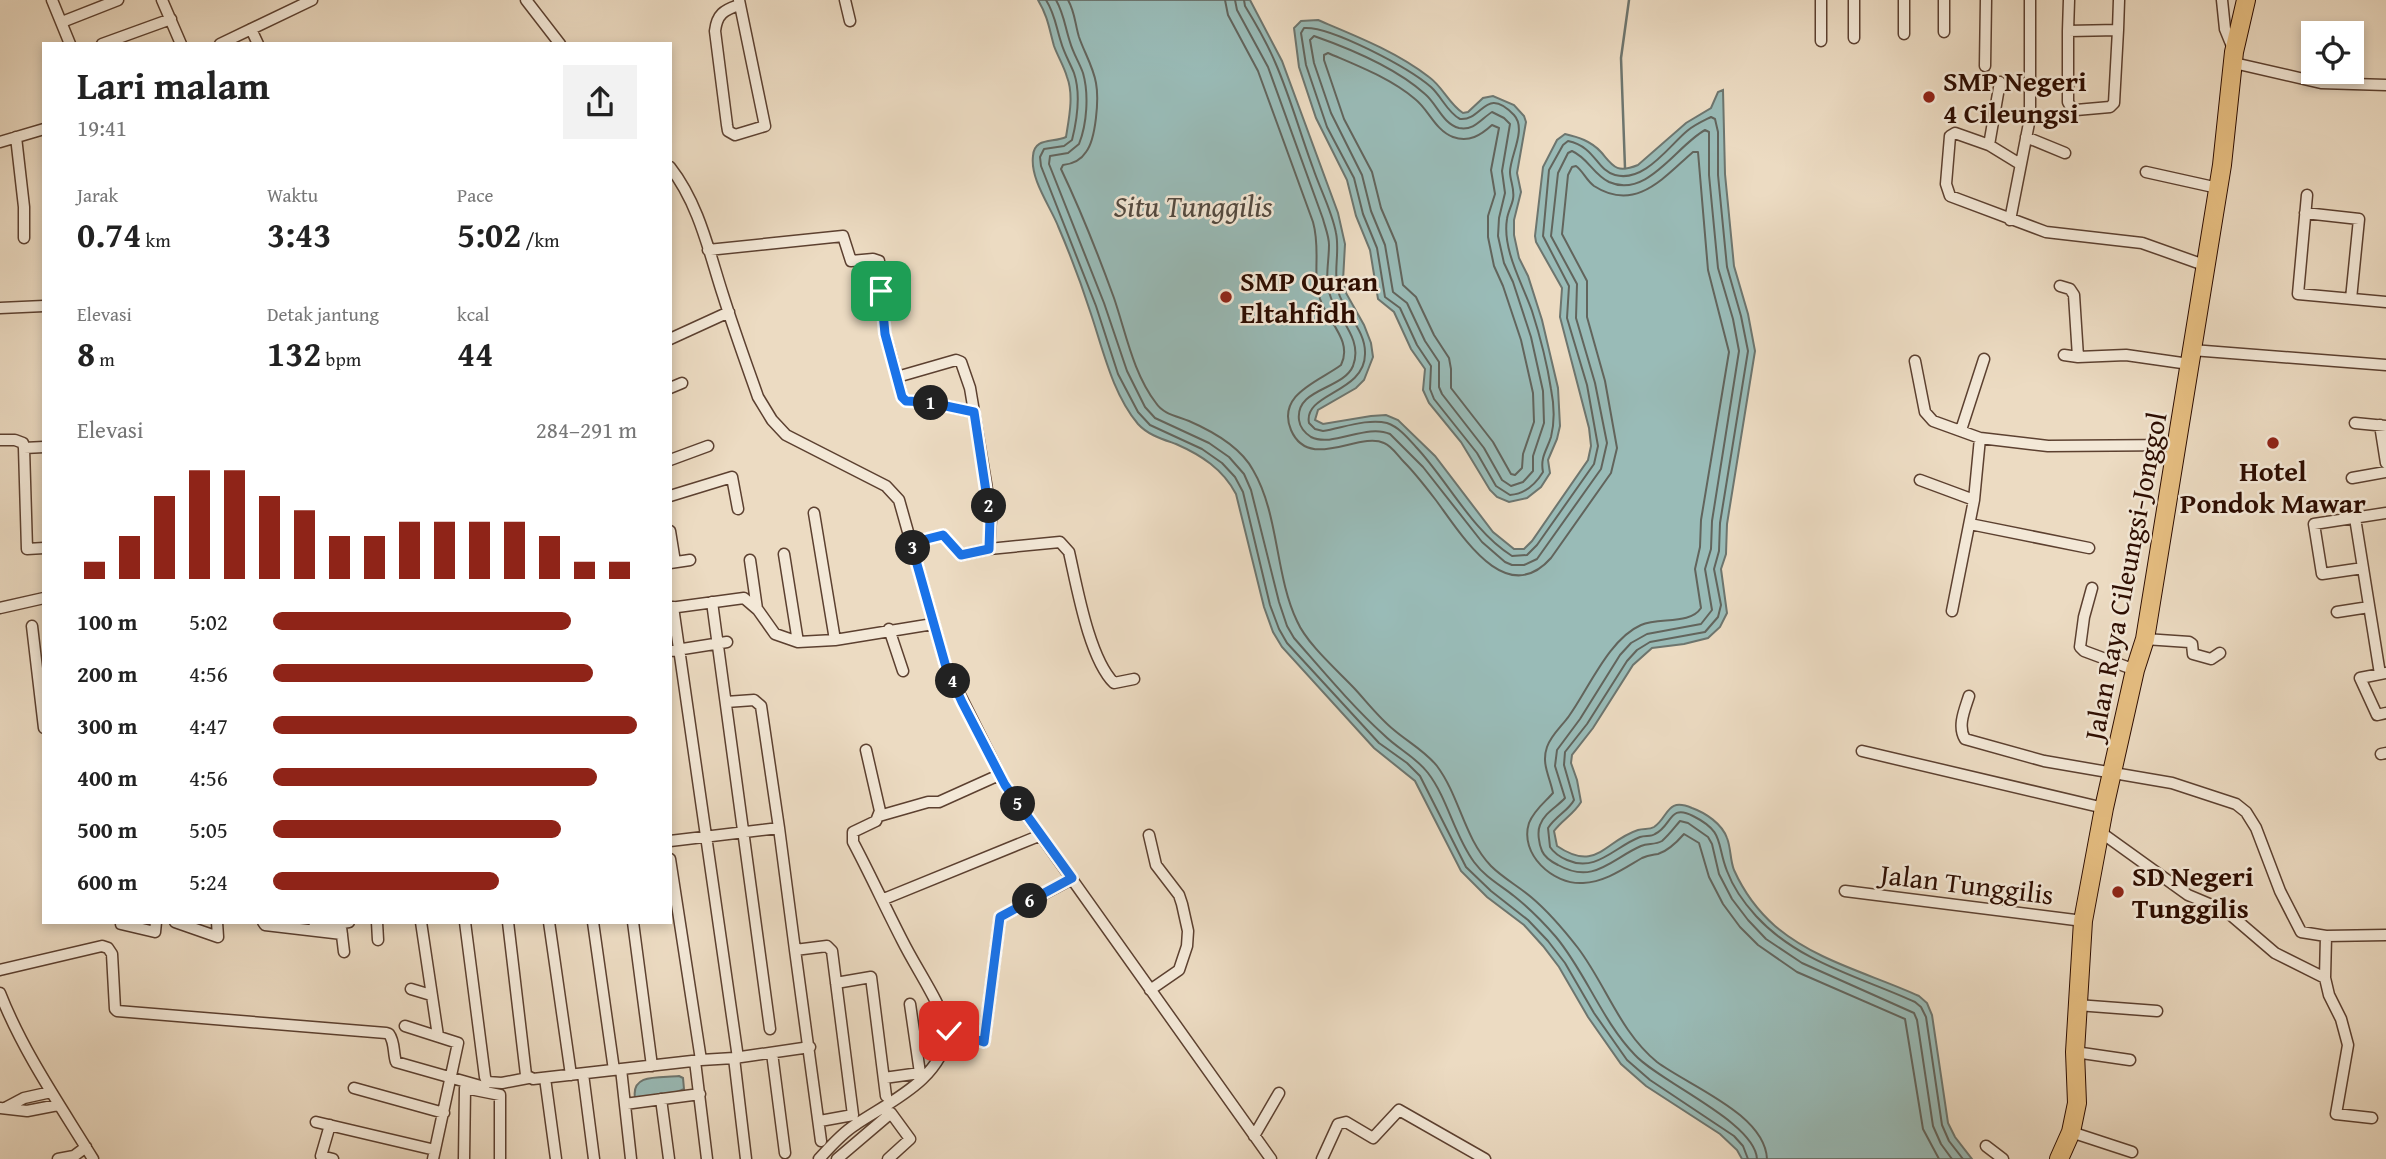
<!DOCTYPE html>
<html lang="id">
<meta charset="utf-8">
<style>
:root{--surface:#fff;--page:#f2f2f2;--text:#222;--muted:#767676;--accent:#8f2418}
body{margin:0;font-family:"Gentium Book Plus",serif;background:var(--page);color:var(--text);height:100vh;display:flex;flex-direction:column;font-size:26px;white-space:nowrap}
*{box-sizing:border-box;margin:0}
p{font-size:23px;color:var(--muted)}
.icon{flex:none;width:38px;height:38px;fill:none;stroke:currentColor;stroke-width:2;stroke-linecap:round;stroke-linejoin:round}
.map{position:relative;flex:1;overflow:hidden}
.panel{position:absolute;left:42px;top:42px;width:630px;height:882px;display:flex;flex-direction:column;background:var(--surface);border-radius:0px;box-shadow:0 4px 10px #0003}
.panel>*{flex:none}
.controls{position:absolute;left:2301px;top:21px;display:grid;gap:14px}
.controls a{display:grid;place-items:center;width:63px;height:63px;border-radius:0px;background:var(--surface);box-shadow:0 4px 10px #0003;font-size:35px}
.pin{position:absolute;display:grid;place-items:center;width:60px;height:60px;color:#fff;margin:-30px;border-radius:14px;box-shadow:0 4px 10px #0006}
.km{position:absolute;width:35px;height:35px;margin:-18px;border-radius:50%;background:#222;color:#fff;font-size:19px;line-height:35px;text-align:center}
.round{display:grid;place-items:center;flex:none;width:74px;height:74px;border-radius:0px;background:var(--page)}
.summary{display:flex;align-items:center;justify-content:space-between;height:119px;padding:0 35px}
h1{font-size:38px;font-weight:700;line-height:52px}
.figures{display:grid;grid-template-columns:repeat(3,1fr);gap:10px;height:119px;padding:7px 35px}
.figures div{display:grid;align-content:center}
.figures b{font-size:35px;font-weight:700}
.figures small{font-size:19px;font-weight:400}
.figures p{font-size:19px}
.chart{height:196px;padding:14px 35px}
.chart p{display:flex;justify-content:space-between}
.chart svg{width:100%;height:126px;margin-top:7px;stroke:var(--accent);stroke-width:6}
ul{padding:0 35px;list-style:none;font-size:23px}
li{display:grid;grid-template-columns:112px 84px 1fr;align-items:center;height:52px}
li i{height:18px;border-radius:9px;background:var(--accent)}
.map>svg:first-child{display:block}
</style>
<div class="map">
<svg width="2386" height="1159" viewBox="0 0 2386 1159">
<rect width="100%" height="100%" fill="#ecdbc2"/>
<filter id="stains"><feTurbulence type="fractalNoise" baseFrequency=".00286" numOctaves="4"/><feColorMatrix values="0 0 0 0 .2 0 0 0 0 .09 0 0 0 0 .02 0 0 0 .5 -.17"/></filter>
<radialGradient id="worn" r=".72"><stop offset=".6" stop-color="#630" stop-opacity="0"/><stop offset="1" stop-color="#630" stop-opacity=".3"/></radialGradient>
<path fill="#99bbb7" stroke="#6d756e" stroke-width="2" d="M1038,0h212l32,61 56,152 7,31 -2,37 3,12 18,32 7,18 2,14 -9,23 -8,8 -38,22 -3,10 8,4 48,-8 15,-1 12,5 37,36 58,76 21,17h10l8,-8 56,-81 3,-14 -2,-18 -29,-111 2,-29 -26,-46 -1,-6 8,-69 14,-27 8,-6c13,3 26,7 36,18 12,14 15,22 37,13l48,-42 25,-15 7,-16 5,-2 2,84 9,92 14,48 7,37 -28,173 -1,30 -5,15 6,44 -7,14 -12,11 -24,6 -32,4 -19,17 -40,63 -21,27 -1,8 6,17 4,22c-7,12 -19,18 -27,29l3,15c40,27 47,-5 81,-16 6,-2 11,0 16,-3 15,-10 12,-30 38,-19 14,5 30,16 35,30 4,10 3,22 7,32 9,20 24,41 41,56 41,35 96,48 144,70l8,7 5,12 16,108 7,14 17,22h-230l-5,-9 -17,-16 -74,-48 -25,-22 -33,-47 -29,-50 -16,-21 -19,-21 -37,-28 -26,-26 -46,-90 -41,-33 -92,-101 -9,-15 -9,-25 -28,-113c-13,-25 -35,-39 -60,-50 -14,-5 -28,-9 -38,-20 -26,-31 -35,-75 -48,-113 -9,-28 -20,-57 -32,-85 -8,-20 -28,-47 -25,-70 1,-19 20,-13 33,-19 3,-19 8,-42 1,-60 -3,-11 -9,-20 -13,-31 -5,-18 -6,-29 -16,-46z
M1318,20c38,16 79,32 111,57 14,10 20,27 34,36l5,-1 15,-14 10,-2 21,9 10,11 2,6 -9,51 4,19 -7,28v15l5,23 9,18 14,44 16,68 2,38 -3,13 -9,21 2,13 -9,14 -14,11 -18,4 -12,-5 -7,-7 -29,-48 -32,-39 -6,-13 2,-21 -14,-20 -17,-37 -16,-13 -8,-49 -14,-34 -9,-36 -31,-62 -17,-51 -5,-39 7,-7z
M679,1076l4,2 1,11 -7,3 -42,6c-4,-25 25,-20 44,-22z"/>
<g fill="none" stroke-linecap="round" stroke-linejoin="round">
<path stroke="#62645c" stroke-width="2" d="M1046,0c9,14 10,27 15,42 3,11 9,21 13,31 7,21 3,47 -2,67l-8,6 -20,3 -4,8 1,9 55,140 22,68 20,38 12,13 52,24 20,14 13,14 8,15 27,113 9,24 8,14 92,100 28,20 13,13 46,91 25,24 37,29 20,21 17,22 29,50 33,47 23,20 84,56 9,10 5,13
M1056,0c8,14 9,27 14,42 3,11 9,20 13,31 6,21 4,51 -4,71l-11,9 -18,3 -1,8 55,139 23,68 18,36 10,11 54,25 20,14 15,17 7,16 28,112 8,24 7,12c29,33 58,68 90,97 14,14 32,22 44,38 20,26 26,62 46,89 11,15 26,23 40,34 15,12 29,26 42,41 30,36 46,84 79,118 26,28 120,67 122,104
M1068,0c7,12 7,24 11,37 5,15 14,29 17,46 3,16 0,56 -10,69 -5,8 -14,12 -23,13l-2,4c20,42 37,85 53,129 12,35 19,75 42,105 7,11 21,13 33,18 23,10 51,25 64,49 26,44 22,105 44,151 10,23 40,49 57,67 13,14 25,30 40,42 14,12 31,21 43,36 23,31 27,72 54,100 12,12 27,20 40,31 18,15 33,33 47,51 28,37 42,84 79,114 32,24 108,52 110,97
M1225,0l3,15 30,56 55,151c8,28 -1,51 7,77 8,23 33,42 21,66 -21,16 -65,29 -50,65 18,42 68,1 93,13 8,3 14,13 20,19 11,11 21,24 31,37 25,33 70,111 116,59l60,-85 6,-25 -12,-67 -18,-64v-36l-25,-47 6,-59 4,-8 4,-1c7,5 10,14 18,20 42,27 70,-9 99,-34h5l10,118 21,82 -28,168 -1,27 -5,22 6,39c-11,17 -42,9 -60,17 -32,14 -52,63 -72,91 -7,10 -18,19 -22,31 -6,17 3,30 6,46 -8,9 -19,17 -24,30 -10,31 24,62 54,60 22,-1 40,-14 59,-25 6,-3 10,-3 16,-4 10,-3 19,-12 26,-20l15,9 10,34 14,27 17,23 18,18 39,27 108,47 18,110 16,30
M1235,0l2,10 31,57 55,152c2,8 6,17 6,26 0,18 -5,35 2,53 9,23 32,42 22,68 -10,24 -58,22 -54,54 1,8 6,13 12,17 22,11 55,-14 79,-3l33,33 59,75 23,20 7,3h12l13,-6 64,-90 6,-26 -12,-60 -19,-65 1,-34 -26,-48 7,-63 10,-20 4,-2c16,7 21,23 37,31 38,17 67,-36 96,-52l4,2v43l9,93 15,51 6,32 -27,170 -1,28 -6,20 7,41 -11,14 -54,10 -16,9 -11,12 -40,64 -23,31 -2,16 10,32c-8,9 -20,14 -25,27 -3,7 -1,19 2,26 3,7 10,11 16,14 36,20 53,-6 83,-19 7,-3 14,-1 21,-5 7,-6 12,-13 18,-20l8,2 20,14 4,7 7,30 13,25 16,21 18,19 36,24 112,50 3,7 16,106 8,18 11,15
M1244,0l1,6c11,18 22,37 30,56 15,34 25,71 38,106 7,21 19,43 23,65 4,19 -3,39 2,58 6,22 28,39 27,63 0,39 -62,39 -56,69l6,6 8,2c19,-3 45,-13 64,-8 12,4 21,15 29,24 32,34 56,84 96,109l15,-1 10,-10 57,-81 4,-18 -11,-61 -20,-67 2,-32 -26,-50 6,-66 14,-25 5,-4c28,6 28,29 47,34 29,8 53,-28 72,-44 7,-6 16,-10 24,-14l4,2 3,13v43l9,92 14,49 7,35 -28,172 -1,28 -5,18 7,36 -3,12 -13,15 -55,10 -13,8 -10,11 -40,63 -22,28 -1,13 10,35c-5,10 -18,16 -26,28l2,19c4,6 10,10 17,13 29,13 47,-13 73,-23 5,-2 11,0 15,-3 17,-8 14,-31 38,-18 32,16 23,27 34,55 6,16 18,33 29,45 42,46 104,61 159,86l6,5 5,10 16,108 7,16 14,18
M1304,28c27,-2 105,40 127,59 11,10 16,25 29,32 23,2 25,-34 54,-4 13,14 -4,41 -4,57 0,9 5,17 3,27 -1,6 -5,13 -6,20 -5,30 15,64 25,92 8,25 15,52 19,78 3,15 4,32 0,48 -4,13 -11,20 -8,35 -8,13 -18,22 -33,23l-14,-9 -19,-33 -43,-54 -4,-10 1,-23 -14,-21 -17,-37 -15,-11 -8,-49 -14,-34 -9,-36 -27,-51 -21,-62 -5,-32z
M1314,36c37,13 81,31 111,58 12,10 18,30 34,34 15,3 22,-9 33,-16l12,6 6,6 -8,47 3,22 -6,25 -1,18 6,27 9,19 18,55 12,54 1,32 -11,33v15l-10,11 -12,4 -9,-6 -18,-32 -42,-54 -3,-7v-25l-14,-21 -18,-38 -14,-11 -8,-47 -14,-34 -9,-36 -31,-62 -17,-50 -4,-23z
M1328,53c30,13 62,25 87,46 14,11 20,31 38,38 16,6 28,-2 39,-12l7,3 -8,42 4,24 -7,22v21l6,29 9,20 18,54 12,53 1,29 -11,32 -1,14 -7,7 -4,-1 -18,-32 -42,-54v-19l-2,-11 -15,-23 -18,-38 -13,-12 -7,-42 -15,-35 -9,-36 -28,-53 -20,-59v-5z"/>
<path stroke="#6d756e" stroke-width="2.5" d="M1625,168l-4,-110 8,-58"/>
<g stroke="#5c4030" stroke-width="13">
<path id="street" d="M52,0l18,44
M162,0l19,44
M526,0l34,44
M739,0l26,126 -30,9 -7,-4 -1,-6 -12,-94c2,-17 9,-21 24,-26
M845,0l5,21
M1821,0v41
M1854,0v38
M1944,0v32
M2069,0l-1,31 50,-1 1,-30
M2222,0l3,29 9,22
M62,22l56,-22
M251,29l7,15
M2068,31v71l4,7 4,1 34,-3 4,-4 4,-73
M1904,34v-34
M102,44l69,-25
M220,44l92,-44
M2234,63l87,20 65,2
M1985,66l1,-66
M2000,82l-11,63 -34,-12 -5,3 -4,48 4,12 96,36 96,11 62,22
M16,137l8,70v31
M2026,137l39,16
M0,142l44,-13
M1989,145l31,19
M670,167c29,37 39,85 53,128 11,35 23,68 35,102l14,23 14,15 100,51 13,14 47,167 59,118 266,374
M2146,172l72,16
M2307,195l-9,99 88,8
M2305,213l54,6 -8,80
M2010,220l20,-102v-118
M708,250l135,-14 8,25 22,-2 6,2 6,73 12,43 59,-17 5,2 9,26 16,95 5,35 -2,31 -28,6 -18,-20 -32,8
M2060,286l10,3 4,6 4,62
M0,308l44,-2
M670,339l59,-27
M2192,350l194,15
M2064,355l14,2 48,-2 63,9
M1915,361l10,51 8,9 47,17 -6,62 -22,111
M897,377l5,20 4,4 21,1 47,10
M670,388l12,-5
M2355,423l31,3
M2380,425l6,38
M1961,430l23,-71
M1980,438l68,8 129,-1
M0,440h15l8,3 1,5 20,-1
M24,448l3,101 17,-1
M670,460l38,-14
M2352,478l34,-6
M1920,480l54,20
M670,496l62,-19 6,32
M814,513l21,127
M2355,518l25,156
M1970,524l119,24
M670,531l5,31
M989,549l71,-7 9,10c8,35 20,106 45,131l20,-4
M784,554l14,88
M750,560l7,49
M670,563l20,-3
M2363,568l-41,6 -8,-50 72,-11
M2092,588l-8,29 -4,30 4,4 51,19
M712,602l58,427
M673,607l65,451
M0,608l44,-10
M670,608l74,-10 14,12 17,24 23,8 37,-2 98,-16
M2337,612l32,-5
M32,626l12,102
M889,629l14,42
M2145,639l44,3 3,2 1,10 18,5 9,-6
M670,651l57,-9
M2386,673l-26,5 17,37 9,-2
M1969,696c-4,13 -12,30 -4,43l79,22 128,22 64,21 10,8 10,16 24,63 21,41 25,4 60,-1
M1862,751l242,57
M2381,754l5,-1
M879,816l49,-14h11l60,-27
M779,828l16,122 32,-4 5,5 21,164 -33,6
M2099,831l89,64 38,16 49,42 50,25
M1149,835l7,30 23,30 3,9 6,27 -1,15 -8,24 -29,20
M670,841l109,-13 -18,-122 -7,-6 -28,2
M670,859l31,201 33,-2 76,-11
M1845,891l238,30
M884,899l157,-64
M121,922v2l34,8 1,-10
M175,922l43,15 -1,-15
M263,922l2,3 77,9
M377,922l1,18
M421,922l17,114
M465,922l20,155 2,5 15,1 26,-5
M508,922l18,153 7,4 168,-19
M549,922l22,153
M593,922l21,148
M633,922l19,144
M314,927l35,-5
M341,927l3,25
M2326,936l-1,42 4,17 12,24 7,26 -12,69 36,4
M795,950l26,191
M0,970l102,-24 6,2 4,6 3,55 2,2 269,22 3,1c6,8 4,19 7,28l88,25
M836,983l35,-6 15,119
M411,989l20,6
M0,993c23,59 60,112 93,166
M2077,1005l80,6
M405,1026l53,17 -25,116
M949,1031l35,11 16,-125 72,-38
M2075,1052l55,8
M772,1053l13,100
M734,1058l12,101
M695,1061l12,98
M621,1069l10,90
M583,1074l11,85
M545,1078l11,81
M884,1078l36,-5 -10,-69
M354,1088l90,25
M661,1099l8,60
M625,1104l75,-10
M7,1107l17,-9 27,-6
M0,1108l27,3 31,-6
M316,1122l119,28
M330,1125l-9,31 12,3
M2071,1132l61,20
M1254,1136l25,-43
M1986,1146l17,13
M58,1159l16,-3 12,-9
M464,1159l1,-71 35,7v64
M819,1159c11,-12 22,-25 36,-34 37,-25 85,-44 94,-94 -11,-32 -32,-61 -47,-91 -17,-33 -32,-66 -49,-98v-10l23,-11 4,-10 -14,-61
M837,1159l54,-46 19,26 -22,20
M1322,1159l16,-35 8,-2 27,16 26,-28 86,49"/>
</g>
<g stroke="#2c0c00" stroke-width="20">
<path id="primary" d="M2059,1159l12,-27 6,-29 -2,-51 8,-131 21,-113 31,-138 10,-31 77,-474 12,-113 12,-52"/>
</g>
<use href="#street" stroke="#f3e8d7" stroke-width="10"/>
<use href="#primary" stroke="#e6be81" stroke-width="18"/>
</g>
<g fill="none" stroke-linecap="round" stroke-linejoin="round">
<g stroke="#fff" stroke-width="14">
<path id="route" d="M881,291l4,43 17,63 4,4 21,1 47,10 16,106 -1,31 -28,6 -18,-20 -32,8 35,124 16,35 43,83 67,93 -72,39 -16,125 -35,-11"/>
</g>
<use href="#route" stroke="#1a73e8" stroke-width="9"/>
</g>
<g fill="#8f2418" stroke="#f3e8d7" stroke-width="2.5">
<circle cx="1929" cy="97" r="7"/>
<circle cx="1226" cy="297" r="7"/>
<circle cx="2273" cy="443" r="7"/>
<circle cx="2118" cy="892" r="7"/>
</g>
<g text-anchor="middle" stroke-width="5" stroke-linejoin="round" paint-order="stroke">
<g font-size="28" font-weight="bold" fill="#2c0c00" stroke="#f3e8d7" text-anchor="start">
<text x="1943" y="91">SMP Negeri<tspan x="1943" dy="32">4 Cileungsi</tspan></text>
<text x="1240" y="291">SMP Quran<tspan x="1240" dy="32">Eltahfidh</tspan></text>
<text x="2273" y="481" text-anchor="middle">Hotel<tspan x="2273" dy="32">Pondok Mawar</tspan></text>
<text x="2132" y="886">SD Negeri<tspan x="2132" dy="32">Tunggilis</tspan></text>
</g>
<g font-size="28" fill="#2c0c00" stroke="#f3e8d7">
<text transform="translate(2125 576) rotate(-79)" y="10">Jalan Raya Cileungsi-Jonggol</text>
<text transform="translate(1967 884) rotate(7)" y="10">Jalan Tunggilis</text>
</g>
<g font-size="30" font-style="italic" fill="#524940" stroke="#f3e8d7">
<text x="1193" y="217">Situ Tunggilis</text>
</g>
</g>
<rect width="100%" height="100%" filter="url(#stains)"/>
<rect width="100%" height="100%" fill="url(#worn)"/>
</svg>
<div class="controls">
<a><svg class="icon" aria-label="locate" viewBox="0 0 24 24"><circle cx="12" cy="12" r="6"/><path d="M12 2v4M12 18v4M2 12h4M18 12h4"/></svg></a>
</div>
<div class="pin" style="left:881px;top:291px;background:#1e9e55"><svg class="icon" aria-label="arrive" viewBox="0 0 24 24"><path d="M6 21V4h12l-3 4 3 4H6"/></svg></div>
<div class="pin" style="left:949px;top:1031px;background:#d93025"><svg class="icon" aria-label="check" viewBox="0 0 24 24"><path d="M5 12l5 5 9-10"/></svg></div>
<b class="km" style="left:931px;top:403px">1</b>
<b class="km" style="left:989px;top:506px">2</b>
<b class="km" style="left:913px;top:548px">3</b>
<b class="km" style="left:953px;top:681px">4</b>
<b class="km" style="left:1018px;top:804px">5</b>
<b class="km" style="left:1030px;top:901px">6</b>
<section class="panel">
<div class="summary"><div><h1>Lari malam</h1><p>19:41</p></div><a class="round"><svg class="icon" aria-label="share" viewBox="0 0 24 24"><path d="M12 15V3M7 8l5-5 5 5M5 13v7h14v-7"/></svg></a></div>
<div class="figures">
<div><p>Jarak</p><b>0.74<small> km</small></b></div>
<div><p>Waktu</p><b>3:43</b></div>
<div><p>Pace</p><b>5:02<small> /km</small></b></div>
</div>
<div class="figures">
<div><p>Elevasi</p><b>8<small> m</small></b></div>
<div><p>Detak jantung</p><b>132<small> bpm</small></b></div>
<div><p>kcal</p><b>44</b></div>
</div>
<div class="chart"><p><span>Elevasi</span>284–291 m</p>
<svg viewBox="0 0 160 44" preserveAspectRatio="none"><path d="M5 44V38M15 44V29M25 44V15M35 44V6M45 44V6M55 44V15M65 44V20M75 44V29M85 44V29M95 44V24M105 44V24M115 44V24M125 44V24M135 44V29M145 44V38M155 44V38"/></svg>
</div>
<ul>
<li><b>100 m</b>5:02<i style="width:82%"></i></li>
<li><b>200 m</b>4:56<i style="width:88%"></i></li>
<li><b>300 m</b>4:47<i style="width:100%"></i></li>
<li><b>400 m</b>4:56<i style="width:89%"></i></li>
<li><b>500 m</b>5:05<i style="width:79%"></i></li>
<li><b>600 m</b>5:24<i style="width:62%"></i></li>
</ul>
</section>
</div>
